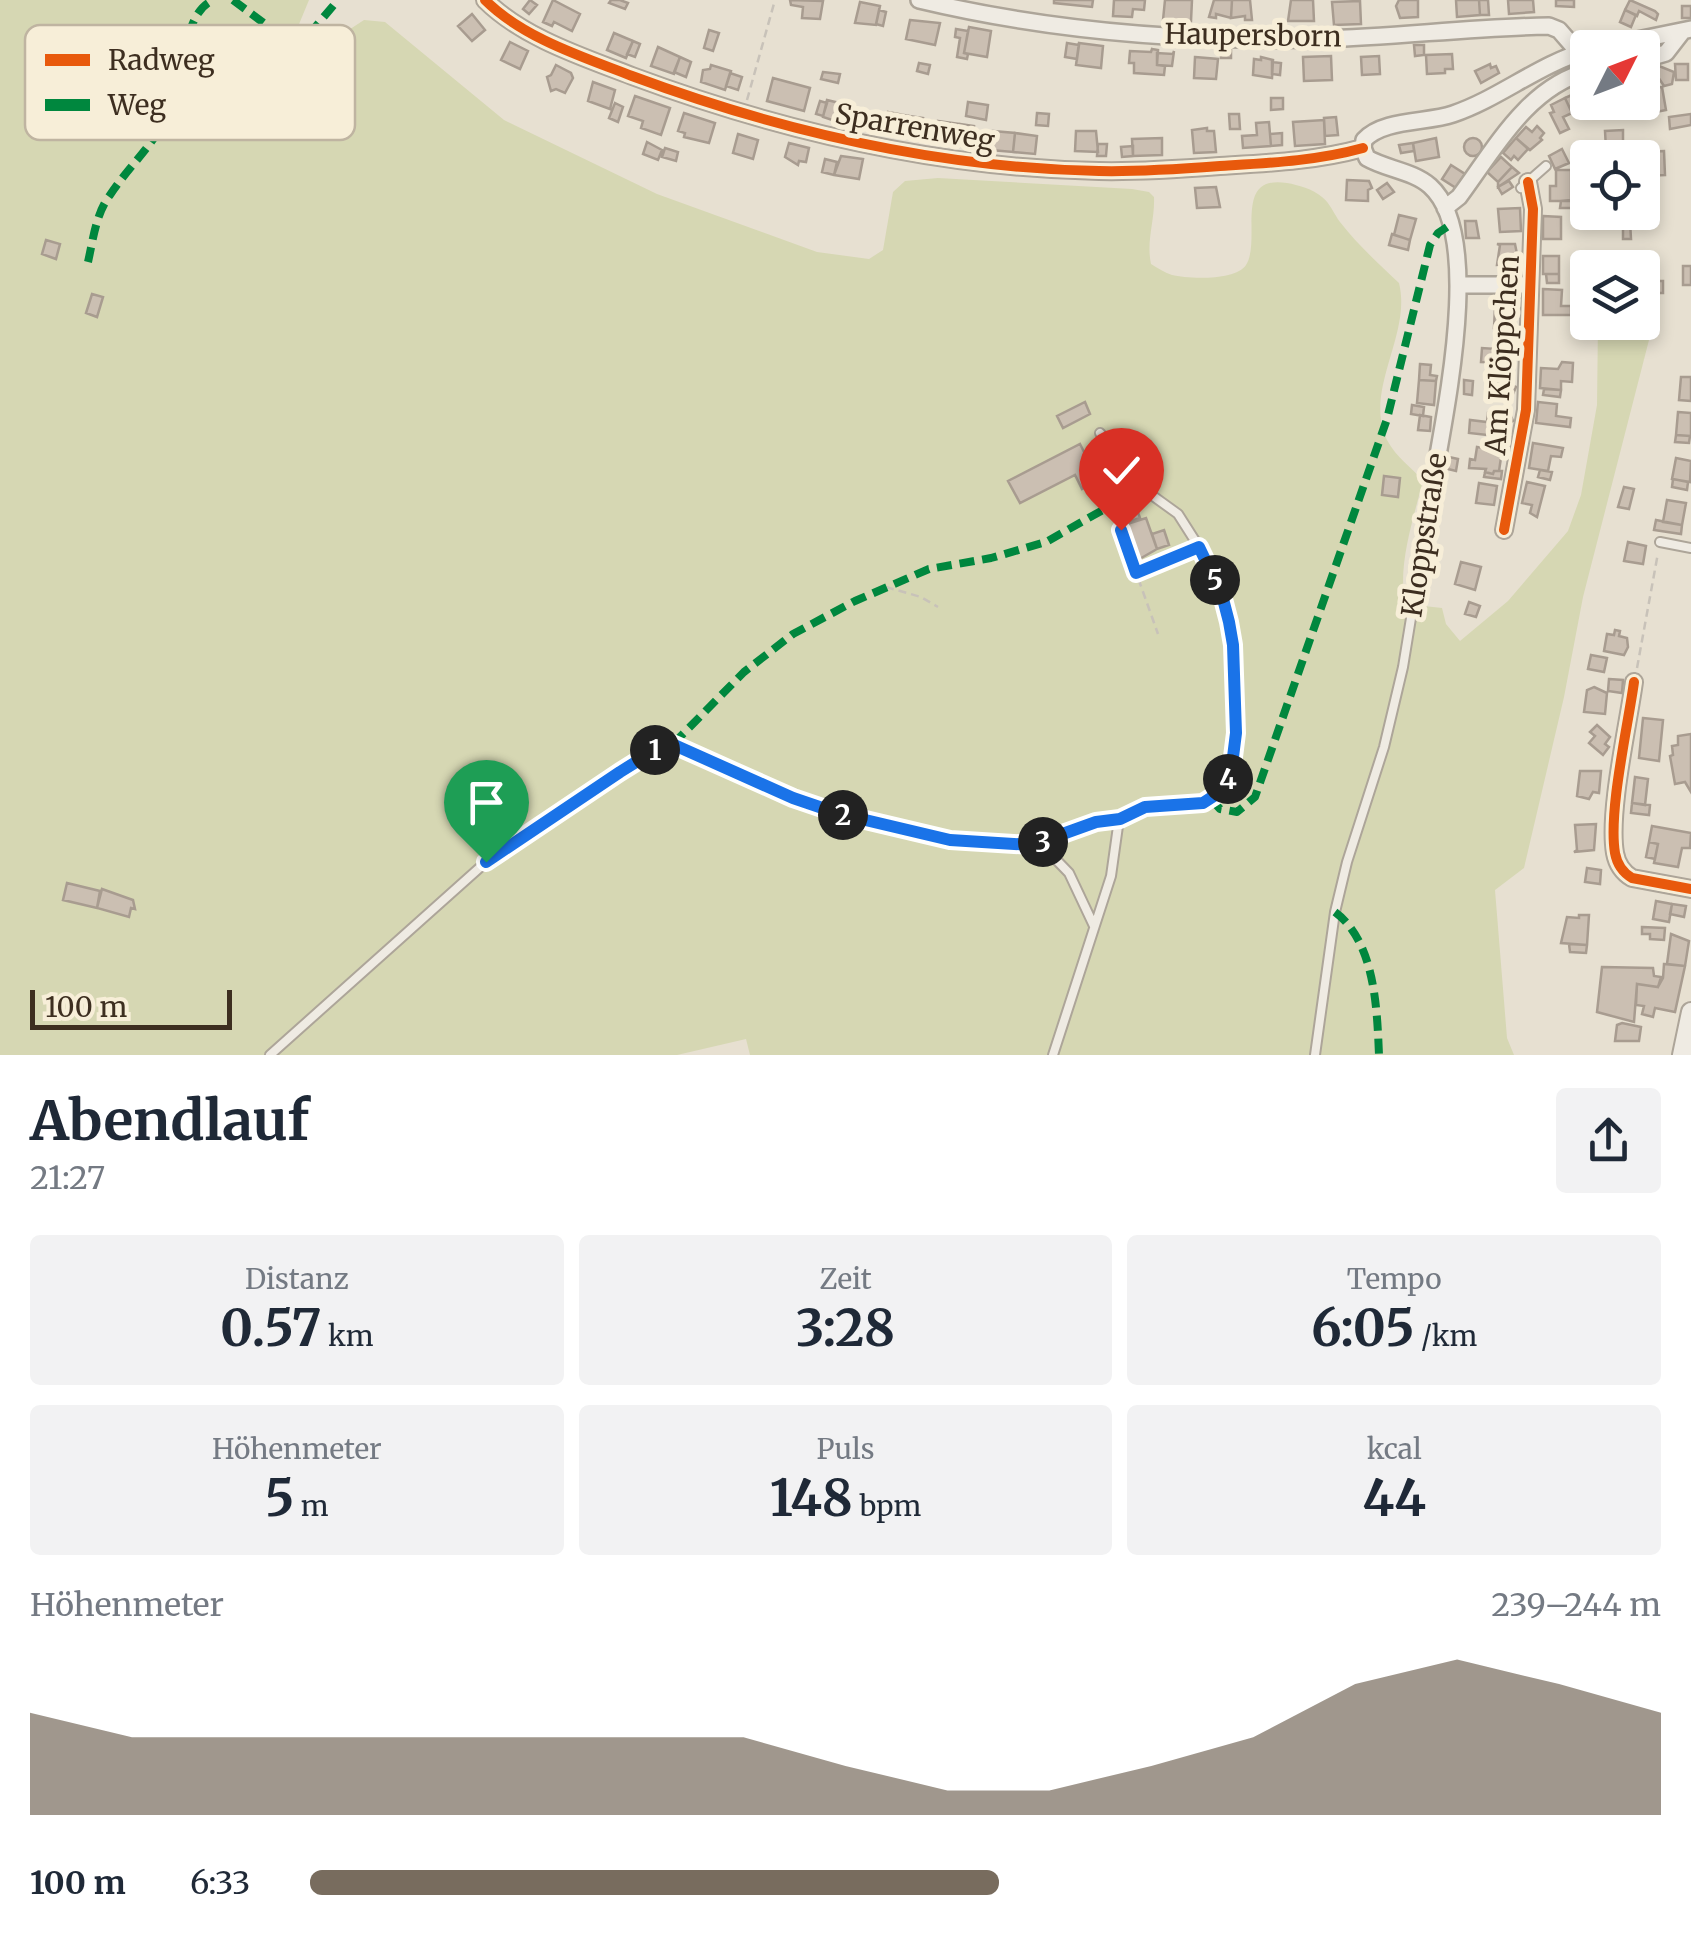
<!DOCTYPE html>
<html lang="de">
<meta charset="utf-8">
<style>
:root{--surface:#fff;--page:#f2f2f3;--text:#1f2937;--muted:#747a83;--accent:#786c5e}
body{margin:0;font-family:Merriweather,serif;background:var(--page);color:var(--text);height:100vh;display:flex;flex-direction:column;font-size:38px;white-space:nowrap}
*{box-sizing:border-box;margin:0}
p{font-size:32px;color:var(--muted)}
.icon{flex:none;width:55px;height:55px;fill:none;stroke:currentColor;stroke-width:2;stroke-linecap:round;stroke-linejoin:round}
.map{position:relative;height:1055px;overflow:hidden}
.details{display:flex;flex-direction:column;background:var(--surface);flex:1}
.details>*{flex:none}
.needle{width:65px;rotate:48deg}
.controls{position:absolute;left:1570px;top:30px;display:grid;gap:20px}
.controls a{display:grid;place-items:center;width:90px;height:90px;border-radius:10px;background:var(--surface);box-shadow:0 5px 15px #0003;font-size:50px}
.scale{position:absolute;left:30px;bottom:25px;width:202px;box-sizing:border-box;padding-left:10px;border:5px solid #3d2e20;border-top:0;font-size:28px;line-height:35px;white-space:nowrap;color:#3d2e20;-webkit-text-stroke:8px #f7eed8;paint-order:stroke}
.pin{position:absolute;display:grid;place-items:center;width:85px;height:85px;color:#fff;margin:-102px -42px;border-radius:50% 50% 50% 0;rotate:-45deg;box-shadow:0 0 10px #0007}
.pin .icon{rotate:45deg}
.km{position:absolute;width:50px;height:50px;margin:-25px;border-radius:50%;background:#222;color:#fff;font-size:28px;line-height:50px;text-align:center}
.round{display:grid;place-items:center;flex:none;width:105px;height:105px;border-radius:10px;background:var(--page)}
.summary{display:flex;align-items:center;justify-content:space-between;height:170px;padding:0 30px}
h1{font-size:55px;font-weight:700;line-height:75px}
.stats{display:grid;grid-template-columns:repeat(3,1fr);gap:15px;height:170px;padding:10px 30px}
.stats div{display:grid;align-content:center;border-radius:10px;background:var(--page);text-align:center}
.stats b{font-size:50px;font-weight:700}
.stats small{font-size:28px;font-weight:400}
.stats p{font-size:28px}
.chart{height:280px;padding:20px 30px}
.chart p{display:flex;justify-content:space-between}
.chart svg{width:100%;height:180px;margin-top:10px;fill:var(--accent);opacity:.7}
ul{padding:0 30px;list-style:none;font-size:32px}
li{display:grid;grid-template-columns:160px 120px 1fr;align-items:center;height:75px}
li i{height:25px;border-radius:12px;background:var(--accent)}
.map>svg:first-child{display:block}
</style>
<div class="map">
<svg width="1691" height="1055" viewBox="0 0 1691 1055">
<rect width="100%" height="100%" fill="#e7e0d1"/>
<path fill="#d6d7b3" d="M0,0h309l-12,29 16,11 28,-5 23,-15 21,2 119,98 153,74 160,58 52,7 14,-9 10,-58 12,-11 33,-3 194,11 17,3 5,5c1,24 -8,44 -3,67 7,4 14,9 21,11 16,4 64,6 74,-10 16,-25 -14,-91 41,-82 11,2 26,6 35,14 8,6 12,17 18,25 17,22 39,42 59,61 13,52 -36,107 -12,157 10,19 24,26 36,41 -9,35 -27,89 -17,123l36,4 4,16 14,17 48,-40 60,-70 13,-36 16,-90 1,-82 44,-1 1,-8 4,3 2,23 -66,257 -19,100 -40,171 -29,22 12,148 7,17h-764l-4,-16 -69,16h-677z"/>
<path fill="#cbbfb2" stroke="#a89c90" stroke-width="2.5" d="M530,0l7,5 -8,9 -6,-5z
M553,0l27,14 -8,17 -18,-9 -2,4 -9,-4z
M611,0h9l8,3 -3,6 -16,-6z
M790,0l33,1 -3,18 -18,-1 1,-11 -12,-2z
M1054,0h39l-1,7 -38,-4z
M1114,0h31l-1,10 -11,-1 -1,8 -19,-1z
M1165,0h27l-1,21 -28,-1z
M1214,0h18l-1,18 -15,-4v4l-7,-1z
M1232,0h18l2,20h-7v-4l-14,2z
M1291,0h22l1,21h-26z
M1399,0h19v17l-18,1 -4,-12z
M1456,0h23l1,15 -23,2z
M1479,0h9l1,15h-9z
M1508,0h25l1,12 -25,2z
M1556,0h18v7l-18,-1z
M1630,0l25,11 3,3 -2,6 -17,-9 -2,5 -12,-6z
M1360,1l1,23 -27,1 -2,-23z
M860,2l20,4 -4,19 -21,-2z
M1682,6h9v12h-9z
M879,10l7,2 -3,14 -7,-2z
M1625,10l11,5 -5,12 -11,-5z
M472,14l13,16 -13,11 -14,-15z
M910,20l30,3 -5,22 -29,-6z
M969,27l22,4 -4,26 -23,-4z
M956,29l12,2 -4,22 4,1 -1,5 -10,-2 3,-19 -5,-1z
M709,30l10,3 -6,18 -9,-3z
M614,33l19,8 -7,17 -19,-8z
M633,41l7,3 -5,13 -8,-3z
M510,42l18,9 -8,18 -19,-9z
M1067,43l12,2 -2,14 -12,-2z
M1079,43l24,3 -2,22 -25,-3z
M1414,45h10v10l-9,1z
M658,47l22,10 -6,17 -23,-8z
M1221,48h10v10h-10z
M1152,49l6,1 -1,15 8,1 -1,9 -30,-2v-10h-5l1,-12 21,1z
M1174,51l-2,15 -15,-1v-12l16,1z
M1452,54l1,15h-8v4l-18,1 -1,-19z
M1331,56l1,24 -28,1 -1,-24z
M1379,56l1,18 -18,1 -1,-18z
M680,57l11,5 -5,15 -12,-5z
M1195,57l23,2 -2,20 -22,-1z
M1261,57l12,3 -1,18 -19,-3 1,-16 7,1z
M1272,62l9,1 -1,12 -8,-1z
M919,63l11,2 -2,9 -11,-3z
M1490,64l1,4 5,-2 3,7 -18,10 -6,-12z
M1675,64h13v16h-12z
M556,65l15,8 2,5 -8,15 -9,-4 -5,2 -4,-14 4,-2z
M711,65l20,6 -6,19 -24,-8 2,-12 7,-1z
M1659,66l15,6 -2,12 -8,2 -6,-9z
M823,72l17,2 -2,9 -17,-4z
M730,73l12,4 -4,13 -12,-4z
M773,78l37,10 -6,23 -37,-10z
M593,82l22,8 -5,19 -22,-8z
M1662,87l4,23 -15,3 3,-25z
M1588,88v14l6,1 -22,10 -7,-15z
M635,96l35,12 -9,27 -20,-7 2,-7 -15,-5z
M1271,98h12v11l-12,1z
M1565,98l7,15 -9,4 6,12 -9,4 -10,-20 4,-1 -3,-7z
M827,100l25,6 -5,19 -24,-8z
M820,101l7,2 -4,13 -7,-2z
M968,102l20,3 -2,15 -20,-4z
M615,103l8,4 -5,15 -9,-4z
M888,112l21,4 -3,19 -21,-3z
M684,113l31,10 -6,20 -25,-6 1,-4 -7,-2z
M1037,113l12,1 -1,12 -12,-1z
M1229,114h10l1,15h-10z
M1691,114v11l-21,4 -1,-12z
M909,116l14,2 -3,14 -13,-2z
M1336,117l2,18 -13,1 -1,-18z
M1324,120l1,24 -30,2 -2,-24z
M938,121l22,3 -3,18 -22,-3z
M1269,122l2,24 -28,2 -1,-12 15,-1 -1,-12z
M960,124l14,2 -2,15 -14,-2z
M1537,126l7,7 -4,5 2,2 -12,10 -14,-12 10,-11 6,5z
M1207,128v3h7l2,21 -22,1 -2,-23z
M1623,130v18l-17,1 -1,-18z
M993,131l22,2 -2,19 -22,-2z
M1076,131h20l2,21 -23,-1z
M1015,133l22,3 -2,18 -22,-2z
M1282,133v12l-11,1 -1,-12z
M738,134l20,6 -5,19 -20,-6z
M1464 147a9 9 0 1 1 18 0a9 9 0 1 1-18 0Z
M1162,138v17l-29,1 -1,-17z
M1436,138l3,19 -23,4 -3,-18z
M1516,138l12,11 -10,11 -4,-4 -3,4 -8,-7z
M647,142l15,8 -4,10 -15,-6z
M789,143l20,5 -3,14 -7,-1 -1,4 -13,-8z
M1413,143l1,8 -13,2 -2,-8z
M1098,144h9l-1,12h-9z
M1133,146v10l-11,1 -1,-10z
M665,148l13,4 -2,9 -14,-4z
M1621,148l1,10h-18l-1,-9z
M1562,149l7,14 -14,6 -6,-13z
M1664,151l1,24 -22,1 -1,-24z
M841,156l22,3 -4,20 -25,-4z
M1501,157l11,10 -14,15 -11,-10z
M825,159l12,3 -3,13 -12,-3z
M1451,165l14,9 -9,14 -14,-9z
M1512,167l7,6 -21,14v-5z
M1556,170h15v31h-21v-15h6z
M1347,180l22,1 3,7 -4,2v11l-22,-1z
M1509,181l4,6 -11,7 -4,-7z
M1387,183l7,9 -11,7 -6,-9z
M1216,187l4,20 -23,1 -2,-20z
M1571,200h6v8h-17l1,-7z
M1520,208l1,23 -21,1 -2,-23z
M1656,211l1,10h-11l-1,-9z
M1399,215l17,4 -6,21 -16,-5z
M1543,216l18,1v22h-18z
M1465,221h11l3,17h-13z
M1623,221h7l1,18h-8z
M1392,234l18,6 -2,10 -19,-5z
M46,240l14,4 -4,15 -14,-5z
M1497,244h18l4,20 -22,1 3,-20z
M1543,256h16v18h-16z
M1683,266h8v19h-8z
M1546,274h13v9h-12z
M1654,281h9v12h-9z
M1543,289l19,1 -1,16h10v9h-28z
M92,294l11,3 -6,20 -11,-4z
M1495,307l21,1 -2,22 -20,-2z
M1499,342l15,4 -1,17 -32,-1 1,-14 14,1z
M1562,362l11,1 -1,19 -11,-1v9l-21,-2 1,-20 17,1z
M1496,363h15l-1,9 -14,-1z
M1420,364l11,1 -1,10 7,1 -1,5 -17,-1z
M1493,377l19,2 -1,6 5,2 -6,14 -24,-3 1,-11 5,1z
M1681,377h10v24l-12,-1z
M1419,380l17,1 -2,24 -17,-2z
M1464,380l9,1 -1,14 -8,-1z
M1544,389l17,1 -1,7 -17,-2z
M1085,402l5,12 -27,14 -6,-12z
M1538,402l19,2 -1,12 15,2 -1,9 -34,-4z
M1412,405l12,2 -1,9 -12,-2z
M1678,412l13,1v23l-15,-1z
M1488,413l23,3 2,5 -6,2 -1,14 -37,-4 1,-13 17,2z
M1420,415l11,2 -1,14 -12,-1z
M1676,435l14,1 -1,7 -14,-1z
M1533,443l30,5 -2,9 -10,-1 -3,15 -19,-3z
M1080,444l9,18 -4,3 9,18 -12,6 -7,-14 -55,28 -12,-22z
M1477,447l25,4 -3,20h-5l-1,3 -8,-2 1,-3 -17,-1 1,-9 5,1z
M1449,457l9,2 -2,12 -8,-2z
M1676,458l15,3 -1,21 -18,-3z
M1540,470l12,2 -2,8 -12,-3z
M1494,471h8l-1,8 -17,-2 1,-5 8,2z
M1384,476l16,2 -2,19 -16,-2z
M1673,479l15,3 -1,8 -15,-3z
M1527,482l18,4 -8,31 -7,-4 2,-8 -10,-2z
M1479,483l18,3 -3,19 -18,-2z
M1624,487l10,2 -5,20 -11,-2z
M1667,500l19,3 -4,22 -19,-3z
M1135,504l5,14 -15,5 -5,-14z
M1146,518l11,31 -21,12 -12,-36z
M1656,520l26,5 -1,9 -27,-4z
M1164,530l5,15 -12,4 -5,-15z
M1628,542l18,4 -3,18 -19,-3z
M1461,562l20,5 -6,23 -20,-6z
M1469,602l11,4 -4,11 -11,-3z
M1615,630l5,1 -1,5 8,2 1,9 -4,8 -20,-4 3,-17 7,1z
M1591,655l16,3 -3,14 -16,-3z
M1609,679l14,1 -1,13 -14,-2z
M1594,687l13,6 -2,21 -21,-2 3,-22z
M1643,718l20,2 -4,41 -20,-3z
M1597,725l13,12 -5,7 4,3 -6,8 -14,-12 6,-7 -5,-4z
M1691,734v58l-6,-10 -10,2 -5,-28 3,-1 -1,-9 6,-1v-9z
M1580,771h21l-2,22 -6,-1 -4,7 -12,-3z
M1635,777l13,2 -3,26 -13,-2z
M1632,803l18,2 -1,10 -18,-2z
M1596,824l-2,26 -20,2 3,-2 -2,-25z
M1652,826l39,7 -1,15h-8l-4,19 -24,-4 4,-19 -9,-2z
M1649,842l9,2 -3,15 -9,-2z
M1587,868l14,2 -1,14 -15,-2z
M67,883l33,8 -3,17 -34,-8z
M102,889l31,11 2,9 -4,-1 -2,9 -32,-9z
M1656,901l16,3 -3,18 -16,-3z
M1672,904l14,2 -2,11 -14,-3z
M1579,915h10l-2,30 -26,-2 6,-26 12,1z
M1642,927l23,1 -1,12 -14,-1v-5h-8z
M1671,934l18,7 -4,25 -18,-2z
M1569,944l18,1 -1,8 -16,-1z
M1664,964l21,2 -10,46 -20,-4 -2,9 -11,-3 2,-8 -8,-1 1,-21 21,3 5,-9z
M1602,967l51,1 1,8 7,1 -3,10 -21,-3 -3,38 -37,-10z
M1622,1023l19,4 -2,14h-24l2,-16z"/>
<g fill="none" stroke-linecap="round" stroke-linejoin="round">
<g stroke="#ada599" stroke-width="12">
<path id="service" d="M1521,188l25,-22
M1660,542l31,6
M1040,843l29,30 25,53
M270,1055l216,-193 174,-115 13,-3 17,6c34,16 68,35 104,49 71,28 154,47 231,46 33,0 61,-29 94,-26
M1053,1055l58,-179 8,-57 26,-12 58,-4 8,-4 14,-14 10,-24 1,-15 -3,-101 -12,-50 -22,-48 -21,-33 -36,-26 -42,-55
M1315,1055l20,-143 12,-50 37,-115 19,-80 28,-171"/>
</g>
<g stroke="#ada599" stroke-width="20">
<path id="minor" d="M485,0c38,38 98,57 147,76 148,55 308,92 467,95 40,1 81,-2 121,-5 48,-3 96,-5 143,-18
M919,0c130,31 268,42 402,39 76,-2 152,-12 228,-13l10,4 20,23
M1598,48l93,-19
M1642,60l24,-7 17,-22
M1445,208l14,-11c35,-47 68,-110 129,-126
M1459,285h71
M1431,496c10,-68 56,-259 -1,-310 -17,-15 -44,-17 -63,-28l-4,-10 1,-8c19,-21 63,-17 89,-26 47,-16 86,-50 135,-64
M1504,530l22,-120 7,-201 -5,-27
M1634,682c-6,44 -26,130 -19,171 2,11 7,19 17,25l59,11"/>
</g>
<g stroke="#ada599" stroke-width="22">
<path id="tertiary" d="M1682,1055l9,-43"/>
</g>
<path stroke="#c8c2b9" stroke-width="2.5" stroke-dasharray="8 5" stroke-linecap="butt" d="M747,100l28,-100
M1121,530l37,104
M1136,573l53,-21
M886,587l35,10 17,10
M1637,668l21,-115"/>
<use href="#service" stroke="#efebe3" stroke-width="8"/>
<use href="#minor" stroke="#efebe3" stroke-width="15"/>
<use href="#tertiary" stroke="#efebe3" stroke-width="18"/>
<path stroke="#00873e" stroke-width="8" stroke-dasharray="15 8" stroke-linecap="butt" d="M233,0l56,42 17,-4 32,-38
M88,262c5,-22 8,-49 22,-67 24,-36 50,-54 65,-98 9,-28 9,-86 39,-97
M673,744l71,-72 49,-38 62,-33 74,-32 62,-11 55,-16 96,-54
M1211,799l9,10 17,3 18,-15 132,-378 43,-174 8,-12 12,-8
M1335,912c40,30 42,96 44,143"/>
<g stroke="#f7eed8" stroke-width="16">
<path id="cycleway" d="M485,0c38,38 98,57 147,76 148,55 308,92 467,95 40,1 81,-2 121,-5 48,-3 96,-5 143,-18
M1504,530l22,-120 7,-201 -5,-27
M1634,682c-6,44 -26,130 -19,171 2,11 7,19 17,25l59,11"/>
</g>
<use href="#cycleway" stroke="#e8590c" stroke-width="10"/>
</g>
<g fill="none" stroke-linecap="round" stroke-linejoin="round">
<g stroke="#fff" stroke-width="20">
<path id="route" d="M486,862l134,-90 40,-25 12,-3 121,54 47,16 110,26 82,5 64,-23 24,-3 25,-12 58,-4 17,-11 11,-19 5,-40 -3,-88 -4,-23 -7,-27 -23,-48 -63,26 -15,-43"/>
</g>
<use href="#route" stroke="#1a73e8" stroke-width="12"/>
</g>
<g text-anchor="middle" stroke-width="10" stroke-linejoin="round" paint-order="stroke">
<g font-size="28" fill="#3d2e20" stroke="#f7eed8">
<text transform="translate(1253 35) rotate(1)" y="10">Haupersborn</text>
<text transform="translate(915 127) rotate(10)" y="10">Sparrenweg</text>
<text transform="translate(1502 355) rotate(-86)" y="10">Am Klöppchen</text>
<text transform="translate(1424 535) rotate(-81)" y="10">Kloppstraße</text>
</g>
</g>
<rect x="25" y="25" width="330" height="115" rx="15" fill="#f7eed8" stroke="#bfb4a1" stroke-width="2.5"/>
<rect x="45" y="54" width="45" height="12" fill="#e8590c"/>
<rect x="45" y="99" width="45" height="12" fill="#00873e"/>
<g font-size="28" fill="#3d2e20">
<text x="108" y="70">Radweg</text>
<text x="108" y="115">Weg</text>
</g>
</svg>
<div class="controls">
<a><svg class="needle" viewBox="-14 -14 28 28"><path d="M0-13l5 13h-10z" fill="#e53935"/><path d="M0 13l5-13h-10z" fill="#747a83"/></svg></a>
<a><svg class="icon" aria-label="locate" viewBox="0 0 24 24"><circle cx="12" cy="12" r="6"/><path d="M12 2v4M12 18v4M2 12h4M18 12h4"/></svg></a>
<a><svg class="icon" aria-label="layers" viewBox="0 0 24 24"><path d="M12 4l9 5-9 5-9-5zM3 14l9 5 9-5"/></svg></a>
</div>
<div class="scale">100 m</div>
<div class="pin" style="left:486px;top:862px;background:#1e9e55"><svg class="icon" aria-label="arrive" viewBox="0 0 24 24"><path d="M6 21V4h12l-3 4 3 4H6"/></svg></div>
<div class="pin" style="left:1121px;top:530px;background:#d93025"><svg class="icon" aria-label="check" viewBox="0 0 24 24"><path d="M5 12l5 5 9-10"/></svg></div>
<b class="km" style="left:655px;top:750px">1</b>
<b class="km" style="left:843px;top:815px">2</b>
<b class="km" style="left:1043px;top:842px">3</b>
<b class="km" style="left:1228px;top:779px">4</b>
<b class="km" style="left:1215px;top:580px">5</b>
</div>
<section class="details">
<div class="summary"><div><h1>Abendlauf</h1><p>21:27</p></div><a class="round"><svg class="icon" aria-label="share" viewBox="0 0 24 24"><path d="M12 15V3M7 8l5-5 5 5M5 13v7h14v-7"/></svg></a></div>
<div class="stats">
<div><p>Distanz</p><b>0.57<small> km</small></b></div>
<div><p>Zeit</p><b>3:28</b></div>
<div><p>Tempo</p><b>6:05<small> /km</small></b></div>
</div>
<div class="stats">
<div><p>Höhenmeter</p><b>5<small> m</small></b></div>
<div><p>Puls</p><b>148<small> bpm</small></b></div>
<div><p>kcal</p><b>44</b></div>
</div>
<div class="chart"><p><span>Höhenmeter</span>239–244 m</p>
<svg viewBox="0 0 160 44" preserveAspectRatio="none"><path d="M0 44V19L10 25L20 25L30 25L40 25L50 25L60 25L70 25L80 32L90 38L100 38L110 32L120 25L130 12L140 6L150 12L160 19V44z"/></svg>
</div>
<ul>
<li><b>100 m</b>6:33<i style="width:51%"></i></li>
</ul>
</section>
